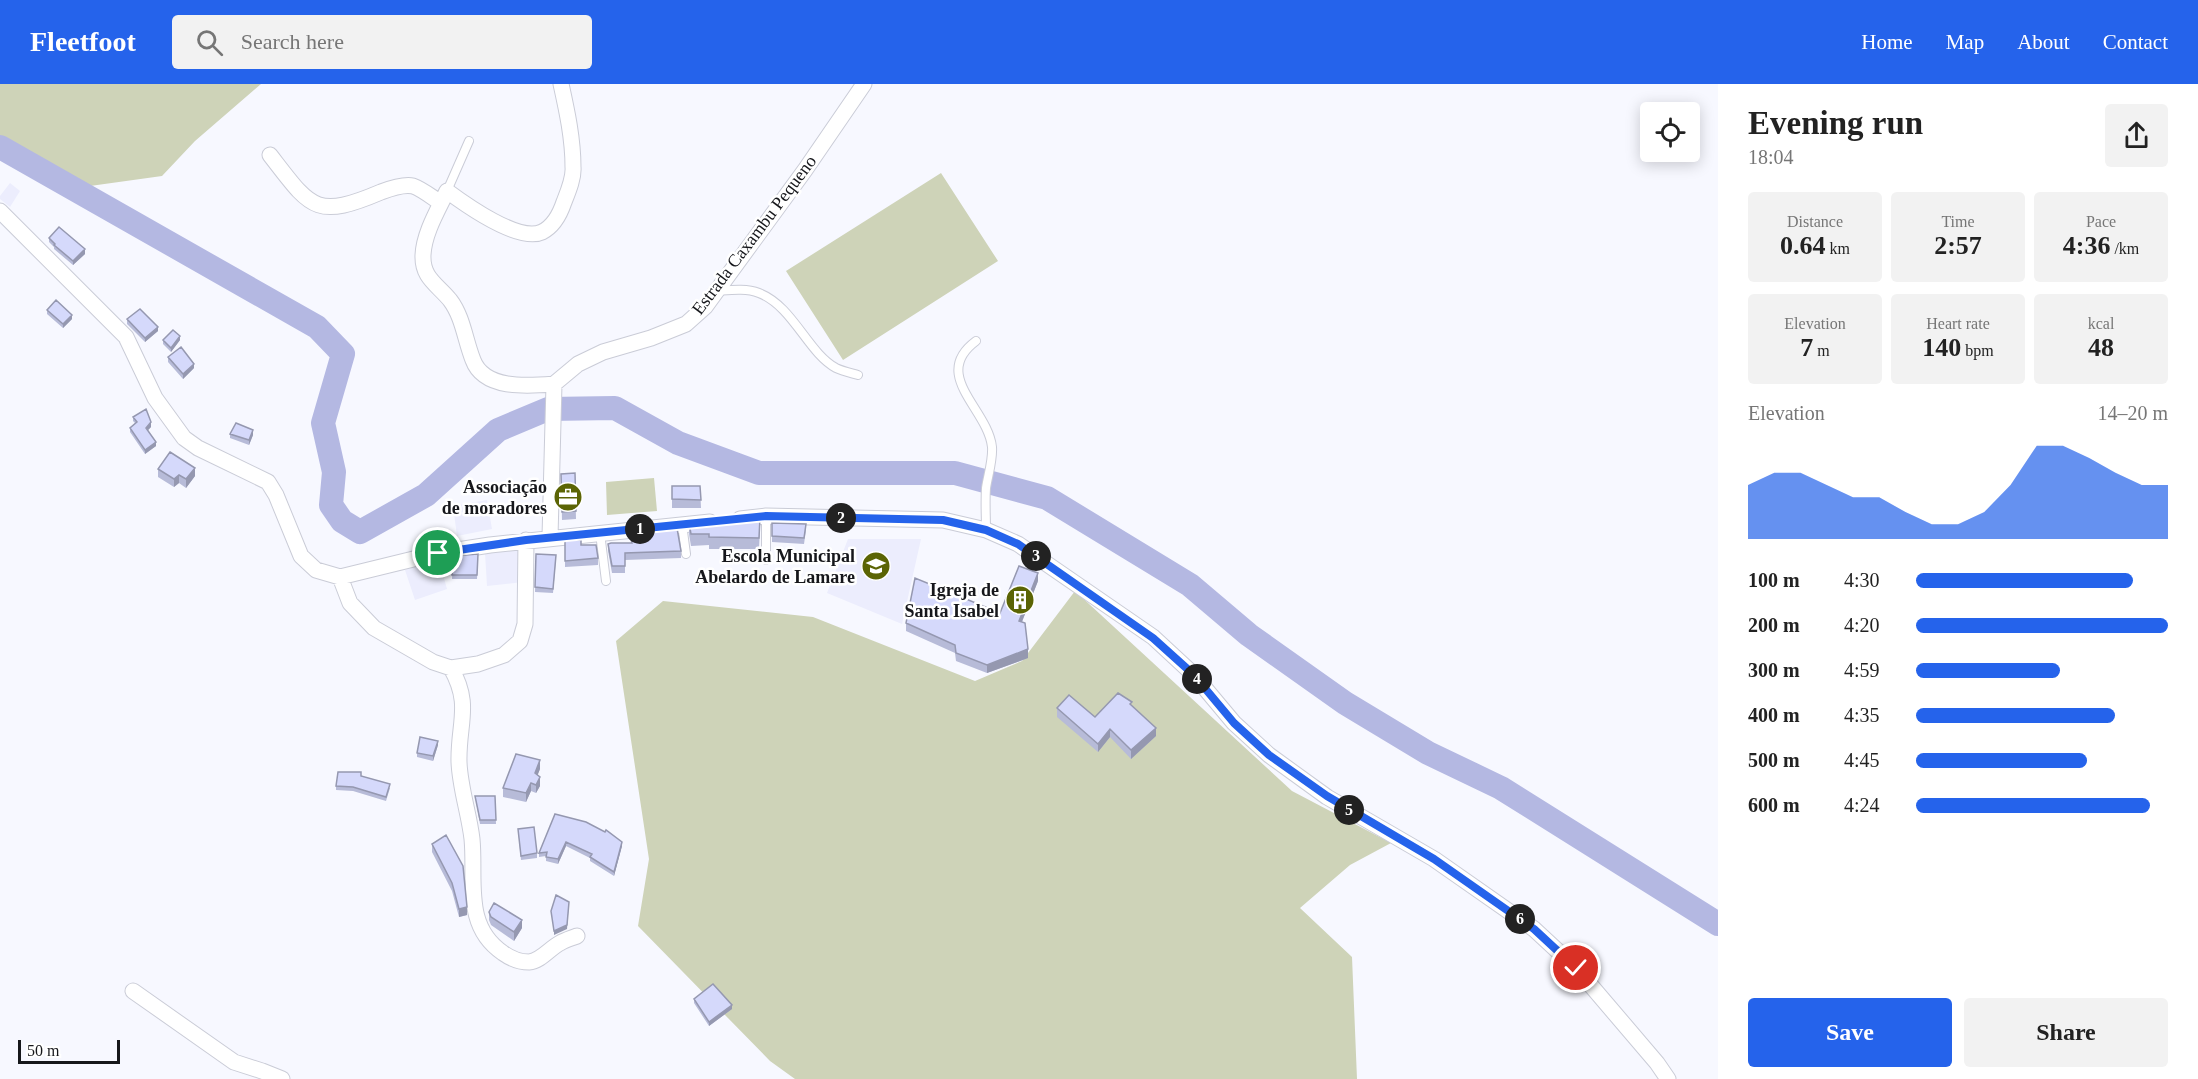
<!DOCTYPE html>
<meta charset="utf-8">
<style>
:root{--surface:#fff;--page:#f2f2f2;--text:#222;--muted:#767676;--accent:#2563eb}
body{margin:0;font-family:"Times New Roman",serif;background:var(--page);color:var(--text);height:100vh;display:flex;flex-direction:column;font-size:22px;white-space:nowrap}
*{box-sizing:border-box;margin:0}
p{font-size:20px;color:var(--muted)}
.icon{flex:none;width:33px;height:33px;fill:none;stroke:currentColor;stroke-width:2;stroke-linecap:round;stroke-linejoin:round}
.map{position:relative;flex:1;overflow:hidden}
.panel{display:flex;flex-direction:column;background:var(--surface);width:480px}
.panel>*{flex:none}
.tools{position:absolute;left:1640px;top:18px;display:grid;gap:12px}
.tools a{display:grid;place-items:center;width:60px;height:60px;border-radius:6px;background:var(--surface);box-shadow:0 3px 15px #0003;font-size:30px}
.scale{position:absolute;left:18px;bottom:15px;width:102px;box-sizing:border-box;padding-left:6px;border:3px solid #16171b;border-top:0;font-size:16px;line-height:21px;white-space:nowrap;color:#16171b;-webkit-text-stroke:4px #fff;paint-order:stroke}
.pin{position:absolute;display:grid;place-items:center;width:51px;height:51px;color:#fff;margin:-26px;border:3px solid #fff;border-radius:50%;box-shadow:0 2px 6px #0007}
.km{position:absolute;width:30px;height:30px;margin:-15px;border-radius:50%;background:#222;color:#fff;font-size:16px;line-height:30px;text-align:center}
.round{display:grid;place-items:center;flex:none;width:63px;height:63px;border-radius:6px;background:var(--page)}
.headline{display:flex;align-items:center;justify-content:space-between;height:102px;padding:0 30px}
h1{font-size:33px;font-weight:700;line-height:45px}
.metrics{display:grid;grid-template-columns:repeat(3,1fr);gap:9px;height:102px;padding:6px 30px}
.metrics div{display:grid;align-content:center;border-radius:6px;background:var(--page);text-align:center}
.metrics b{font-size:26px;font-weight:700}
.metrics small{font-size:16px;font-weight:400}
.metrics p{font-size:16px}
.chart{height:168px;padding:12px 30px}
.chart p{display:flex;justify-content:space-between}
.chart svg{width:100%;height:108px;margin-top:6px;fill:var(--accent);opacity:.7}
.cta{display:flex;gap:12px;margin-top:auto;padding:12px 30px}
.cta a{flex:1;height:69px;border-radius:6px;background:var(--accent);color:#fff;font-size:24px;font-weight:700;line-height:69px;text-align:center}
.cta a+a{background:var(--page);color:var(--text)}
ul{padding:0 30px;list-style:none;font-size:20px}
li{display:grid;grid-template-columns:96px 72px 1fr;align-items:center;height:45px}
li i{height:15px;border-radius:8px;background:var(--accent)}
header{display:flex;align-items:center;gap:36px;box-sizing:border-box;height:84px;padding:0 30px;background:var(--accent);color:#fff}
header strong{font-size:28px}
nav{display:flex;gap:33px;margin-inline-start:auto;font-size:21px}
.search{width:420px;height:54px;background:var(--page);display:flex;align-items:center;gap:15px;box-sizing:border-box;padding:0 21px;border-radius:6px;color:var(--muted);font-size:22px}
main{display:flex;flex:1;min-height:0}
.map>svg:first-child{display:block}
</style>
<header>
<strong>Fleetfoot</strong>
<div class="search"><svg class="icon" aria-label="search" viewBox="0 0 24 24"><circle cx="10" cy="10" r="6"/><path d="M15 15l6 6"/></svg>Search here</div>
<nav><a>Home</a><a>Map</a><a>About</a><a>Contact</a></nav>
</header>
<main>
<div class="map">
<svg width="1718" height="995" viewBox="0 0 1718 995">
<rect width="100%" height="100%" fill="#f7f8ff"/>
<path fill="#ecedfd" d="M10,99l10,8 -10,16 -10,-8v-3z
M487,416l5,29 -35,7 -4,-30z
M848,455h73l-19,85 -75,-31z
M522,465l1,33 -36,4 -2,-33z
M439,476l8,29 -32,11 -10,-30z"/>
<path fill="#ced3b8" d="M0,0h261l-66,57 -33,35 -72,10 -90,-49z
M941,89l57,88 -155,99 -57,-89z
M654,394l3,33 -50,4 -1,-33z
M1075,507l217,200 99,52 -41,22 -50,43 52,49 5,122h-562l-25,-18 -132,-135 11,-67 -33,-218 47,-40 150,16 162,64 47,-20z"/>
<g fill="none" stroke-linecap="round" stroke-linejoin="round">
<path stroke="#b4b8e2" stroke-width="24" d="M0,63l317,180 26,27 -20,69 11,49 -3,33 11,16 18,11 66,-37 72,-65 50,-21 67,-1 63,35 81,30h196l92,25 143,87 59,50 96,68 83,50 73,35 217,136"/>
<g stroke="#caccd7" stroke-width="10">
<path id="service" d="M447,107l22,-50
M717,207c14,-1 29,-3 42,2 34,13 49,60 77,75 6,3 15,5 22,7
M976,257c-46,34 12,68 16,106 1,13 -4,28 -6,41 -1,14 0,28 0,42
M766,432v44
M682,440l4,30
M600,449l6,48"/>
</g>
<g stroke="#caccd7" stroke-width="17">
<path id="minor" d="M270,71c41,53 45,65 111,37 8,-3 23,-8 32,-6 9,3 20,12 28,17
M0,127l126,126 29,61 29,40 14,10 70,34 8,13 25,61 15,14 24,7 98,-24 52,-8 220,-23
M554,300l24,-20 25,-12 48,-14 35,-14 19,-17 100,-137 59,-86
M740,435l26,-3 177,4 43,10 32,14 135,93 40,37 41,49 35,32 58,42 107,62 100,70 42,39 81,95 11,16
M550,453l4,-153c-26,2 -70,6 -81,-24 -8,-20 -10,-43 -23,-60 -13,-16 -28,-22 -27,-45 1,-22 15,-45 24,-64 19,14 72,52 95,41 12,-6 18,-18 22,-30 4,-10 10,-24 9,-35 0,-28 -6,-56 -12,-83
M340,493l10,26 24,25 59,34 18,6 27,-4 26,-9 16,-14 5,-17 1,-84
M451,584c21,37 7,55 8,94 1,26 10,51 13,77 4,41 -9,87 31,114 7,5 17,9 26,9 12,-1 21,-14 31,-19 5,-3 12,-5 17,-7
M133,907l101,71 28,9 20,8"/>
</g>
<use href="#service" stroke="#fff" stroke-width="8"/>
<use href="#minor" stroke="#fff" stroke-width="15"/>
</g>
<path fill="#b7bbd8" d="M49,154l36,16 -12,11 -19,-16v-2l-5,-5z
M47,226l25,9 -9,9 -16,-14z
M127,235l31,12 -13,11 -18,-18z
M163,256h17l-9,12 -8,-8z
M168,273l26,11 -11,11 -15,-17z
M133,333l18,10 -3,3 8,16 -11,8 -15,-22v-4l5,-5 -2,-2z
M230,350l23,1 -4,10 -19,-7z
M158,385l37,7 -9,12 -7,-5 -5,4 -16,-10z
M575,389l1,46 -14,1 -1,-46z
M672,402h28l1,22h-29z
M689,438l71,7 -1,20h-50v-4l-18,1 -2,-12z
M772,439l34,7 -2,14 -32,-2z
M565,456l16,5 17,13v7l-33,2z
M608,460l73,7v7l-56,2v13h-13l-4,-22z
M478,470l-1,25h-25l1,-23z
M536,470l20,5 -3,34 -18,-1z
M1038,497l-16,41 6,36 -41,15 -31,-12 -1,-8 -49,-22v-8l94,-10z
M1132,622l24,30 -25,23 -21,-22 -12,15 -41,-35v-9l38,9z
M438,661l-5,16 -16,-4v-4z
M540,685l-3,6 3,11 -4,7 -5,-2 -5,11 -23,-5v-9z
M361,692l29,12 -4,13 -33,-10 -17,-1v-4z
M475,712h20l1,28h-16z
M555,730l67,32 -8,30 -24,-15v-3l-24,-12 -8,18 -12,-3v-5l-7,1v-4z
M518,745l19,24v5l-16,2z
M446,751l21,80 -8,2 -7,-26 -20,-39v-8z
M489,828l33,16 -8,13 -23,-16 -2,-5z
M694,915l38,10 -23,17 -15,-23z"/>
<path fill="#9598b0" d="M85,165v5l-12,11v-4z
M72,231v4l-9,9v-4z
M158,243v4l-13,11v-4z
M180,252v4l-9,12v-4z
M194,280v4l-11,11v-5z
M151,338v5l-5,5v-4z
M253,346v5l-4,10v-5z
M156,358v4l-11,8v-4z
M195,384v8l-9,12v-9z
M179,391v8l-5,4v-8z
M1038,489v8l-19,48v-8z
M1028,565v9l-41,15v-8z
M1156,644v8l-25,23v-9z
M1110,645v8l-12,15v-8z
M438,657v4l-5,16v-5z
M540,676v9l-5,13v-9z
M540,693v9l-4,7v-8z
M531,699v8l-5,11v-9z
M566,758v4l-8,18v-5z
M622,758v4l-8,30v-4z
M569,818l-2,27 -13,6v-4z
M467,823v8l-8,2v-8z
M522,836v8l-8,13v-9z
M732,921v4l-23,17v-4z"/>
<path fill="#d5d9fb" stroke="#9598b0" stroke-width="1.5" d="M59,143l26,22 -12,12 -19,-16 1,-1 -6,-6z
M56,216l16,15 -9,9 -16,-14z
M140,225l18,18 -13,11 -18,-19z
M173,246l7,6 -9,12 -8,-8z
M181,263l13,17 -11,10 -15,-17z
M146,325l5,13 -5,6 10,14 -11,8 -15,-22 7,-6 -4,-5z
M236,339l17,7 -4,10 -19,-6z
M170,368l25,16 -9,11 -7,-4 -5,4 -16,-10z
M575,389l1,38 -14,1 -1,-38z
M672,402h28l1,14 -29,-1z
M757,431l3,2 -1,21 -50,-1v-3h-18l-2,-12z
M772,439l34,1 -2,14 -32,-2z
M677,444l4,23 -56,2v13h-13l-4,-22 3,-1h21l-1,-4 6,1v-8z
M565,456h16v5h15l2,13 -33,3z
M478,470l-1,21h-25l1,-19z
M536,470l20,1 -3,34 -18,-2z
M1019,482l19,7 -19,48 6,2 3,26 -41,16 -31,-12 -1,-8 -49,-22 9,-45 85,35z
M1118,609l14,9 -2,2 26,24 -25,22 -21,-21 -12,15 -41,-36 12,-13 26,22z
M420,653l18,4 -5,15 -16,-3z
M516,670l24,6 -5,13 5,4 -4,8 -5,-2 -5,10 -23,-5z
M338,688h23v4l29,8 -4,13 -33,-10 -17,-1z
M475,712h20l1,24h-16z
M555,730l31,8 19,10 1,-2 16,12 -8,30 -24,-15 2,-3 -26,-12 -8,17 -12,-2 1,-5 -8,1z
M534,743l3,26 -16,3 -3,-27z
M446,751l17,31 4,41 -8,2 -7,-26 -20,-39z
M556,811l13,7 -2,23 -13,6 -3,-20z
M494,819l28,17 -8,12 -23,-15 -2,-5z
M713,900l19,21 -23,17 -15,-23z"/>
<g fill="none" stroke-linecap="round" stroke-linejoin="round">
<g stroke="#fff" stroke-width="12">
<path id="route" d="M438,469l88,-13 240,-24 177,4 43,10 32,14 135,94 40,36 41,49 35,32 58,41 107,63 100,70 42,39"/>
</g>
<use href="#route" stroke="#2563eb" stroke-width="8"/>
</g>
<defs>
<g id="office-disc" transform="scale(1.5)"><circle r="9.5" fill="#5b6404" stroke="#fff"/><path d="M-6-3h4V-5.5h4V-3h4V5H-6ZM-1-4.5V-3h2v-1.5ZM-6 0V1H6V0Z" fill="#fff"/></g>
<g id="school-disc" transform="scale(1.5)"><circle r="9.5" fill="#5b6404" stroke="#fff"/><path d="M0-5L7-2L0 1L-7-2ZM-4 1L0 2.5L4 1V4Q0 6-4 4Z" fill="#fff"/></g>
<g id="building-disc" transform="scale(1.5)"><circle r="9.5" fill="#5b6404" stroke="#fff"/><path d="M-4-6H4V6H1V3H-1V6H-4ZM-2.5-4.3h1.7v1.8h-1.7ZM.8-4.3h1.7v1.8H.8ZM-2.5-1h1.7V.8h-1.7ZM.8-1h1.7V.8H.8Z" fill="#fff"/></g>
</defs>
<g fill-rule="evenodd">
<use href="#office-disc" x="568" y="413"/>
<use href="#school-disc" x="876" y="482"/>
<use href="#building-disc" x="1020" y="516"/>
</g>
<g text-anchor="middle" stroke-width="5" stroke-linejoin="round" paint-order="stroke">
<g font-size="18" fill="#16171b" stroke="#fff">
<text transform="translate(754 151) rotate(-53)" y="6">Estrada Caxambu Pequeno</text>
</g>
<g font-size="18" font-weight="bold" fill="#16171b" stroke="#fff" text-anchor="end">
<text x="547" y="409">Associação<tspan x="547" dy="21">de moradores</tspan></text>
<text x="855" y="478">Escola Municipal<tspan x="855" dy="21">Abelardo de Lamare</tspan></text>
<text x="999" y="512">Igreja de<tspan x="999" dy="21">Santa Isabel</tspan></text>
</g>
</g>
</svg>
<div class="tools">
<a><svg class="icon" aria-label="locate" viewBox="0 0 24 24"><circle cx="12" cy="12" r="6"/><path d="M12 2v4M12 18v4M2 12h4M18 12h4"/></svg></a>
</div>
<div class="scale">50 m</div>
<div class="pin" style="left:438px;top:469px;background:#1e9e55"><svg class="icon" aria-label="arrive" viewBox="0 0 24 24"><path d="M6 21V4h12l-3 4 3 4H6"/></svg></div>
<div class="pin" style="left:1576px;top:884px;background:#d93025"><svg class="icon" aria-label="check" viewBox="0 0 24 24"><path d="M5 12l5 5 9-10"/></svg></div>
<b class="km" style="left:640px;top:445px">1</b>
<b class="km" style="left:841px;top:434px">2</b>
<b class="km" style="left:1036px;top:472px">3</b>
<b class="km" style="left:1197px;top:595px">4</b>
<b class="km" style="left:1349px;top:726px">5</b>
<b class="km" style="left:1520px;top:835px">6</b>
</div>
<section class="panel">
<div class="headline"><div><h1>Evening run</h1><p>18:04</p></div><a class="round"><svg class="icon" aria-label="share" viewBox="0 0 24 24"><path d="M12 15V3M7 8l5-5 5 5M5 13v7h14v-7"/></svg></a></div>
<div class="metrics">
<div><p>Distance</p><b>0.64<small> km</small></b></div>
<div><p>Time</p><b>2:57</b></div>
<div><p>Pace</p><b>4:36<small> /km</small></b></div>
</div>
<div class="metrics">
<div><p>Elevation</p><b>7<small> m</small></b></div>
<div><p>Heart rate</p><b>140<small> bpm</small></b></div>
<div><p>kcal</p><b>48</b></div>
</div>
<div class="chart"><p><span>Elevation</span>14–20 m</p>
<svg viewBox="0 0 160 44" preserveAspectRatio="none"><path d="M0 44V22L10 17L20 17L30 22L40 27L50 27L60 33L70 38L80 38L90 33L100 22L110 6L120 6L130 11L140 17L150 22L160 22V44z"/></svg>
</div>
<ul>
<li><b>100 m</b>4:30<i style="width:86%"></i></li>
<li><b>200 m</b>4:20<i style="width:100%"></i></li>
<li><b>300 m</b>4:59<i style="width:57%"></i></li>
<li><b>400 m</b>4:35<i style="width:79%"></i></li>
<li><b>500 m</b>4:45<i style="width:68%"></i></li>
<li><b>600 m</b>4:24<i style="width:93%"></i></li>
</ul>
<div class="cta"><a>Save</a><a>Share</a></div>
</section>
</main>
